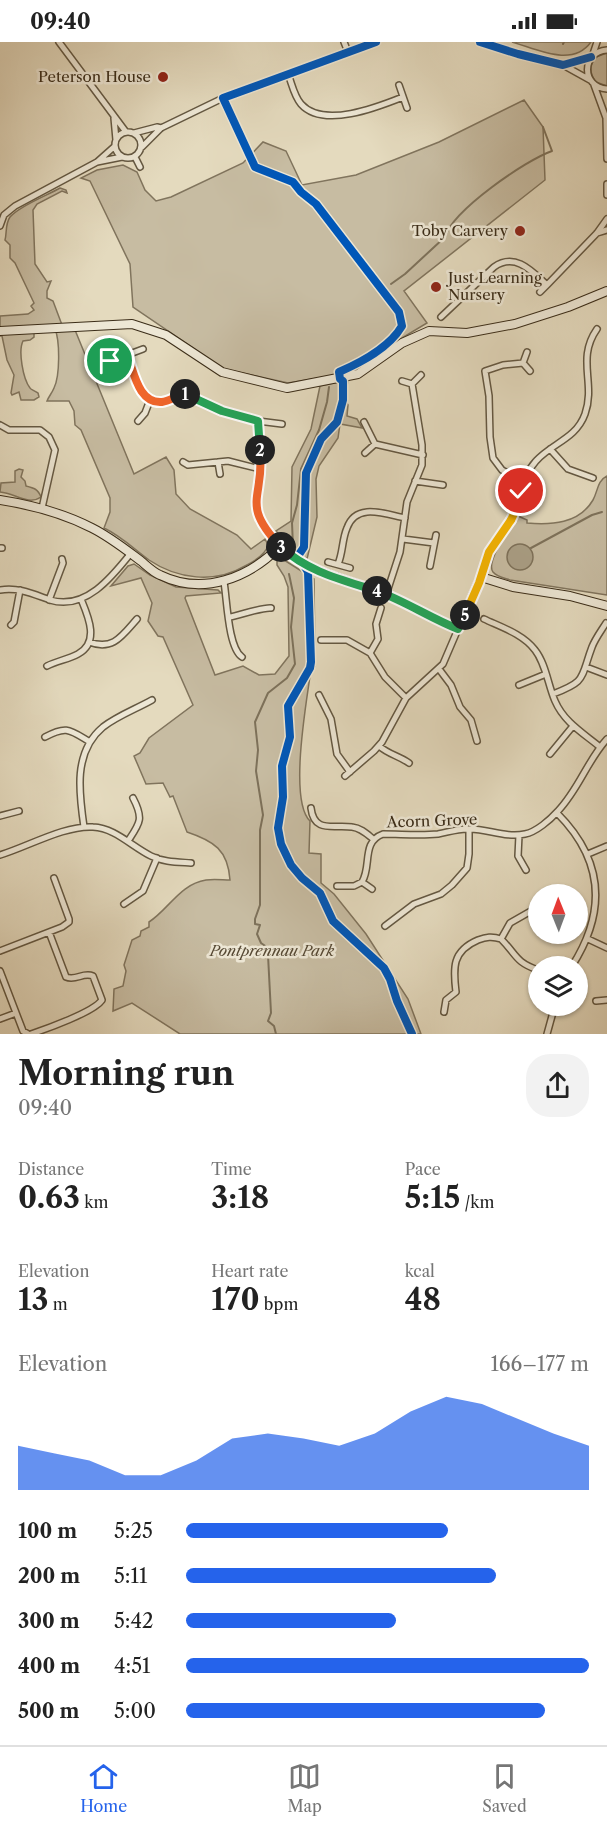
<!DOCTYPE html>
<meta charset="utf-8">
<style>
:root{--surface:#fff;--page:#f2f2f2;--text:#222;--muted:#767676;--line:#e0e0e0;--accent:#2563eb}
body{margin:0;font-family:"Libre Caslon Text",serif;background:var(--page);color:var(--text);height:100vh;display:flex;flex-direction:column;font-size:22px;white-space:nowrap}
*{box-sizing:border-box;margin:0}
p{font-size:20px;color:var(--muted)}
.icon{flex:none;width:33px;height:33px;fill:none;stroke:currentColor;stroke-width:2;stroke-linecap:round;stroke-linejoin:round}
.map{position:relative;height:992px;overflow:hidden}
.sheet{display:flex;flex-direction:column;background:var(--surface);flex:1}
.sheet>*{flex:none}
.needle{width:39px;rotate:359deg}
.controls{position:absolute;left:528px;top:842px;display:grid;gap:12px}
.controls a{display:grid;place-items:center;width:60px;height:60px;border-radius:50%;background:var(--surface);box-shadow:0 2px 4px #0004;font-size:30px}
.pin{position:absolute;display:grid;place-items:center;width:51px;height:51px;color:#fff;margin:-26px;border:3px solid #fff;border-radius:50%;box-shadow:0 2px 6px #0007}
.km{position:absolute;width:30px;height:30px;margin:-15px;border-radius:50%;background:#222;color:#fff;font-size:16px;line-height:30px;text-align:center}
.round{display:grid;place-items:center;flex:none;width:63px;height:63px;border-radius:24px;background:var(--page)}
.headline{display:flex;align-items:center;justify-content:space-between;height:102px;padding:0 18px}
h1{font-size:33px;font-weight:700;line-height:45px}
.figures{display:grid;grid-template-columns:repeat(3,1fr);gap:9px;height:102px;padding:6px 18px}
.figures div{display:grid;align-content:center}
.figures b{font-size:30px;font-weight:700}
.figures small{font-size:16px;font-weight:400}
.figures p{font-size:16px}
.chart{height:168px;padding:12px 18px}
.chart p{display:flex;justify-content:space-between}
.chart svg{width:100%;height:108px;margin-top:6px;fill:var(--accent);opacity:.7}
ul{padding:0 18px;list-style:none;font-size:20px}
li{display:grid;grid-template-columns:96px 72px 1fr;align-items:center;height:45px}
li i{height:15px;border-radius:8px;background:var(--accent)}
.status{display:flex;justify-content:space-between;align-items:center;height:42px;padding:0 30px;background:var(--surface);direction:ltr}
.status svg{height:16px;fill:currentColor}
.tabs{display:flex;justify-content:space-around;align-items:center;height:84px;border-top:2px solid var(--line);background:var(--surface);font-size:16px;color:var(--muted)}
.tabs a{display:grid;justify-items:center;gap:3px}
.tabs .current{color:var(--accent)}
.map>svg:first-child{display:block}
</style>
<div class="status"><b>09:40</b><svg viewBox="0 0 49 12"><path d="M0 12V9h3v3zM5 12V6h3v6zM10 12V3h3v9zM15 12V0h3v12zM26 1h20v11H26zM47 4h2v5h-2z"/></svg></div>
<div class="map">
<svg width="607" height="992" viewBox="0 0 607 992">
<rect width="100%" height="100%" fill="#e4dabe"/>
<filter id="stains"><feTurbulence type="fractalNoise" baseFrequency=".00333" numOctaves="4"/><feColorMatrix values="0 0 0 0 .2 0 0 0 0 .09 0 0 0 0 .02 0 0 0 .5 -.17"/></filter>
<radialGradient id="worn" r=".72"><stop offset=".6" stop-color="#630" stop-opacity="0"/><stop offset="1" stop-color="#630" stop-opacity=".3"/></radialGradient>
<path fill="#c7bca2" stroke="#80745d" stroke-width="1.5" d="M512,0h79c-19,26 -54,7 -79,0z
M607,11v33l-11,-4c-7,-9 -7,-17 0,-25z
M524,58l19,27 2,53 -141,111 23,32 -85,51 -54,9 -64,-14 -91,-62 -3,-43 -40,-83 -9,-3 16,-8 26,-5 14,7 8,18 11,11 15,-4 72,-34 20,-21 23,9 16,34 54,-10 83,-33z
M60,146l6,2 1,3 -5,-2 -25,13 -4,6 2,54 12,18 4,-1 -4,10v7l6,3 9,24 -32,6 4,2v4l-4,3 -7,1c-5,10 0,38 7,47 0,1 7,4 8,5l1,4 -5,3h-13l-2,-8 -7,3 -1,-2 3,-18 -7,-15 -5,-24h-2v-20l28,-2 6,-4 -3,-4 3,-3 -19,-40 -5,-5v-13l-5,-5c2,-7 0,-16 5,-23 9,-11 38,-22 50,-29z
M55,287l20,1 59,144 32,-17 8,13 2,24 14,15 47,26 14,14 14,-10 3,6c-2,9 -15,17 -23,21 -30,18 -68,13 -96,-6 -15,-11 -28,-24 -45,-32l6,-16v-14l-29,-68 -6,-5 -1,-14 -5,-10h-22c2,-5 5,-8 7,-13 6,-12 6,-47 1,-59z
M348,338l-3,20 3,5 -1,11 10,3 5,9 -22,-4 -2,14 -19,28 -3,13 1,38 -10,42 -18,-14 -13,-14 15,-10 1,-54 19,-38 9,-43z
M19,427l4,1 -2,7 4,4 1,5c8,2 12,3 15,11 -13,9 -26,-4 -41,-5l1,-9 14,-1v-11z
M607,434v119l-97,-15c-6,-2 -13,-3 -17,-8 -8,-11 18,-46 25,-56l9,4v3c24,2 52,1 66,-23 5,-9 4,-19 14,-24z
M281,516l33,21 1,87 -5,10c-4,29 -21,125 0,145l-1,32 12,1v29l13,11 32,40 42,65 13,35h-241l-48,-31 -19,8 1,-22 9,-3 3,-15 -2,-6 8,-25 8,-4 1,-5 8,-4v-5c20,-13 31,-38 57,-42 8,-1 17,0 24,0 -2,-30 -16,-39 -43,-48l-14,-36 -3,1 -7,-14 -17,1 -12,-28 6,-3 9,-15 44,-33 -30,-68 -5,-1 -10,-15 4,-18 -11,-25 -30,8 17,-20 6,-2 16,11 26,12 42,3 3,3 -35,3 -1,2 30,77 28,-9 16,9 16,-1 14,-18 -1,-69 -4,-11 -7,-11v-5z"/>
<path fill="#aa9f86" stroke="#7d715a" stroke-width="1.5" d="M507 515a13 13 0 1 1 26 0a13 13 0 1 1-26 0Z"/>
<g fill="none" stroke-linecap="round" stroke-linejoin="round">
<path stroke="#7d715a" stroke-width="2" d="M563,2l1,-2
M391,242l14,-10 40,-37c8,-27 81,-77 107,-86l-9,-24
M293,504l-1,-23 5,-18 4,-36 18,-39 8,-28 2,-15
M531,506l61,-33 10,-3
M276,992l-2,-8 -6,-5 3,-8 -3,-58 3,-5 -10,-7 -4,-9 3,-9 -5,-1v-5l5,-14v-75l3,-15 -7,-44 2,-21 -3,-28 13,-29 19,-15 8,-14 -4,-37 3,-29 -5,-24"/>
<g stroke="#645842" stroke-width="8">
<path id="street" d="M59,0l67,90
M344,0l4,10
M480,0l38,12 45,11 27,15
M607,8c-26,2 -26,37 0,39
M593,12l4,-12
M563,23l27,-8
M288,32c4,10 6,22 13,30 22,25 77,3 102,-7
M399,43l8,23
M594,43l12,33 1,41
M114,76l2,22
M115 103a13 13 0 1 1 26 0a13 13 0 1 1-26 0Z
M134,91l23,-6 4,1
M142,105l19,-19 62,-30 153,-56
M135,115l5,10
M97,120l18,-16
M607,142v11
M0,184l4,-11 11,-9 82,-44 25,-5
M597,191l10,-3
M540,250l7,-7
M441,275l53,-50c21,-15 38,4 53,18l50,-52 10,-14
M127,313l16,-6
M110,319l17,-6c6,16 12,50 35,47 9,-1 15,-7 23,-8l48,21 25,6 3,41 -5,44 4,15 20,25
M523,321l4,-11
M402,339l10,3 9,-9
M138,379l7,-8 5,-13
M258,379l24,3
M364,380l11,22 48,11
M0,383l9,5h31l9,7 6,13 -13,58
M550,407l18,20 25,9
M365,411l10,-9
M183,420l5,3 40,-4 32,8
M218,420l2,12
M415,439l28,4
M524,440l-22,-12 -9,-12 -3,-21 -1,-41 -4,-25 18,-6 20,-2 7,8
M403,497l31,4
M0,506h2
M328,520l22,6
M338,522c5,-11 4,-25 9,-36 9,-26 38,-14 58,-10
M430,524l6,-31
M481,535c4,-12 7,-24 13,-35 7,-10 16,-18 21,-30 8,-18 7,-36 21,-51 16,-18 40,-22 49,-47 11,-31 -9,-55 12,-85
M224,540c3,17 4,66 18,75
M0,548c19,-3 33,4 50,10 35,11 62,-23 81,-47
M386,553l14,-43 7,-50 15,-37v-20l-10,-61
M49,558l14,-37 -1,-4
M230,575c10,-2 33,-10 41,-9
M484,577c17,8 39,15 51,31 11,14 13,35 20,51 9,21 28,32 45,46
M11,583l3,-3 6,-32
M321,598h26l23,13 15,24 21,21
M89,600c24,9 33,-6 48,-23
M370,611l8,-14 -2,-15 5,-16
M47,624c10,-5 22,-7 31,-12 22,-12 10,-38 3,-55
M586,625l21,8
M439,627l12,16 9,22 11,13 6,21
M519,643l27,-11
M553,652c34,-13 27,-15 39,-47 3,-8 9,-16 14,-24
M319,653l12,24 6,35 13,18
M45,695c22,-12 25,-7 45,5
M379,704c9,8 20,10 30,17
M550,712l23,-28
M345,734l29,-25 8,-9 24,-44 37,-34 15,-35
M311,766c3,26 23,16 41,19 9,1 15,7 21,12
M557,771c47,47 50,98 15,153
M0,774l19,-5
M84,785c-5,-34 -11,-75 19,-100 14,-11 33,-18 49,-27
M519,793l-1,21 8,14
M128,799c12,-18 16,-22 5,-43
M588,812l19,-8
M0,813c27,-8 65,-30 93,-28 22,1 38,19 58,29 12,6 26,6 40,7
M337,844h17l8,-4
M372,847l-10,-7c10,-16 -1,-40 21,-48 18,0 37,2 55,0 11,-2 21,-6 32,-5 18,0 36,9 55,5 11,-2 25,-14 33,-23 21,-22 29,-50 49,-72
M559,852l3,-3
M124,862l19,-13 14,-33
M385,884l29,-22 27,-10 11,-9 15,-17 2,-14v-25
M501,897l9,-16 28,-16
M588,897l19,9
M0,909l62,-24 7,-5v-3l-15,-41
M0,929l23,60 5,3
M596,959l11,-1
M444,970l2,-12 10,-8c-3,-24 -4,-41 22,-52 8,-3 14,-4 23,-1 16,16 14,23 37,31
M0,977l16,-6
M31,992c15,-5 63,-22 71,-34l-9,-24c-10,-4 -17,5 -27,1l-17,-45
M547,992l8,-29"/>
</g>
<g stroke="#3a2c18" stroke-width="10">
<path id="secondary" d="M0,289l132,-7 34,11 56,37 65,16 71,-14 44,-31 27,-12 38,2 48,-9 53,-17 39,-16
M0,458c32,5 63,13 92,28 18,9 33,21 49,33 6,5 12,11 19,14 43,21 89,3 120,-29 31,29 72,34 110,50 23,10 44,24 68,33l23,-52 32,10 57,9 37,10"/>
</g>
<use href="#street" stroke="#ede7d5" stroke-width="5"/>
<use href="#secondary" stroke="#ede7d5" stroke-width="8"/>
<g stroke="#ede7d5" stroke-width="11">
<path id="cycleway" d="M376,0l-153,56 32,69 38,15 8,10 15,12 83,108 3,14c-13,22 -40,36 -63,46l1,7 3,2v19l-6,22 -16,17 -15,34 -2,74 -6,9 10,16 3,90 -1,6 -22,38 2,31 -8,29 1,31 -5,31 3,16 10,21 11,13 18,15 13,28 51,47 6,11 7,22 15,33
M480,0l38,12 45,11 28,-8"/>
</g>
<use href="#cycleway" stroke="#0057b8" stroke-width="8"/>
</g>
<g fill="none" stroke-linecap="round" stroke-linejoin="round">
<g stroke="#fff" stroke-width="12">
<path id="split-1" d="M110,319l17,-6c7,16 11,49 35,47 8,-1 15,-7 23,-8"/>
</g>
<g stroke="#fff" stroke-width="12">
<path id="split-2" d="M185,352l37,17 36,10 2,29"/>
</g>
<g stroke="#fff" stroke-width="12">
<path id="split-3" d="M260,408c5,49 -21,53 21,97"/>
</g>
<g stroke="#fff" stroke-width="12">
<path id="split-4" d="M281,505c27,25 62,33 96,44"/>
</g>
<g stroke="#fff" stroke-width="12">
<path id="split-5" d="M377,549c28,10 53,27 81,38l7,-14"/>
</g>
<g stroke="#fff" stroke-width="12">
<path id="split-6" d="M465,573l14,-32 10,-31 22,-32"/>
</g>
<g stroke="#fff" stroke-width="12">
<path id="split-7" d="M511,478l7,-15 3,-14"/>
</g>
<use href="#split-1" stroke="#f0652b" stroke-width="8"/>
<use href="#split-2" stroke="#22a559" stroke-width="8"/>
<use href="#split-3" stroke="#f0652b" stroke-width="8"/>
<use href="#split-4" stroke="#22a559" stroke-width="8"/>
<use href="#split-5" stroke="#22a559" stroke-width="8"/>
<use href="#split-6" stroke="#f5b400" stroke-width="8"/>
<use href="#split-7" stroke="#f5b400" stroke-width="8"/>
</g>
<g fill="#8f2418" stroke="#ede7d5" stroke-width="2">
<circle cx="163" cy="35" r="6"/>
<circle cx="520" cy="189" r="6"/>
<circle cx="436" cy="245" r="6"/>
</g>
<g text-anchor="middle" stroke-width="5" stroke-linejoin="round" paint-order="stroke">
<g font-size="15" fill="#3a2c18" stroke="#ede7d5" text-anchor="end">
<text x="151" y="40">Peterson House</text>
<text x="508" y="194">Toby Carvery</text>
<text x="448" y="241" text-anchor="start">Just Learning<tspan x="448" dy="17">Nursery</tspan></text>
</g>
<g font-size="15" fill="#3a2c18" stroke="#ede7d5">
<text transform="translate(432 779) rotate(-2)" y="5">Acorn Grove</text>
</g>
<g font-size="15" font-style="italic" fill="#564934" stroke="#ede7d5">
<text x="272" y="914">Pontprennau Park</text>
</g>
</g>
<rect width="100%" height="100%" filter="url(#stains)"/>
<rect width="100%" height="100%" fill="url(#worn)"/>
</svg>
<div class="controls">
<a><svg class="needle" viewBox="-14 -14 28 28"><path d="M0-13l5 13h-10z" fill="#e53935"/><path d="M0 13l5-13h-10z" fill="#767676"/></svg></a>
<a><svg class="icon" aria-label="layers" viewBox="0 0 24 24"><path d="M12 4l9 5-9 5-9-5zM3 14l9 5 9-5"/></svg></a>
</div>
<div class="pin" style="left:110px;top:319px;background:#1e9e55"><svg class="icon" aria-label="arrive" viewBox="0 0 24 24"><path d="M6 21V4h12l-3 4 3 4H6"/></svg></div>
<div class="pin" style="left:521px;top:449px;background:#d93025"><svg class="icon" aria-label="check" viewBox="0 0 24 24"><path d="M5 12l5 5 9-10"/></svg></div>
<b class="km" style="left:185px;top:352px">1</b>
<b class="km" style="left:260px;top:408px">2</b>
<b class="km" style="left:281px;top:505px">3</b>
<b class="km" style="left:377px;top:549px">4</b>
<b class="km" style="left:465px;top:573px">5</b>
</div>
<section class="sheet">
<div class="headline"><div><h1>Morning run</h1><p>09:40</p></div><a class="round"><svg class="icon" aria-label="share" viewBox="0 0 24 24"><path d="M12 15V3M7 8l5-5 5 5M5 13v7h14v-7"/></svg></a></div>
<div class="figures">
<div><p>Distance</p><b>0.63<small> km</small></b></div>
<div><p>Time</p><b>3:18</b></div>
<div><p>Pace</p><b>5:15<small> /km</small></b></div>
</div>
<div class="figures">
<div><p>Elevation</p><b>13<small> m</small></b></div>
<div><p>Heart rate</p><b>170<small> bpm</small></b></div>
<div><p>kcal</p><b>48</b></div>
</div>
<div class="chart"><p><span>Elevation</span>166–177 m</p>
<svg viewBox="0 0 160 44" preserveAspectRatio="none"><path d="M0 44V26L10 29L20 32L30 38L40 38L50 32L60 23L70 21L80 23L90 26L100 21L110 12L120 6L130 9L140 15L150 21L160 26V44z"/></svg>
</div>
<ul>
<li><b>100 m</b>5:25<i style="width:65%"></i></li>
<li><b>200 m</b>5:11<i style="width:77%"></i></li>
<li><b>300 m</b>5:42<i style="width:52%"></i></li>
<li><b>400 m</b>4:51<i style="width:100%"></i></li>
<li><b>500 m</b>5:00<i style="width:89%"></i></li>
</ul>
</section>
<nav class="tabs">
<a class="current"><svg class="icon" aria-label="home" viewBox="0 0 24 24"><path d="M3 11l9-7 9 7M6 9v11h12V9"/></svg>Home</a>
<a><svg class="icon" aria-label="map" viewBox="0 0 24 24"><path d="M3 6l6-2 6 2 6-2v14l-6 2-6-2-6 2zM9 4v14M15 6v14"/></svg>Map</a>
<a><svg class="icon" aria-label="saved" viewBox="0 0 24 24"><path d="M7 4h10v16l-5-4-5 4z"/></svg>Saved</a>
</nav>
